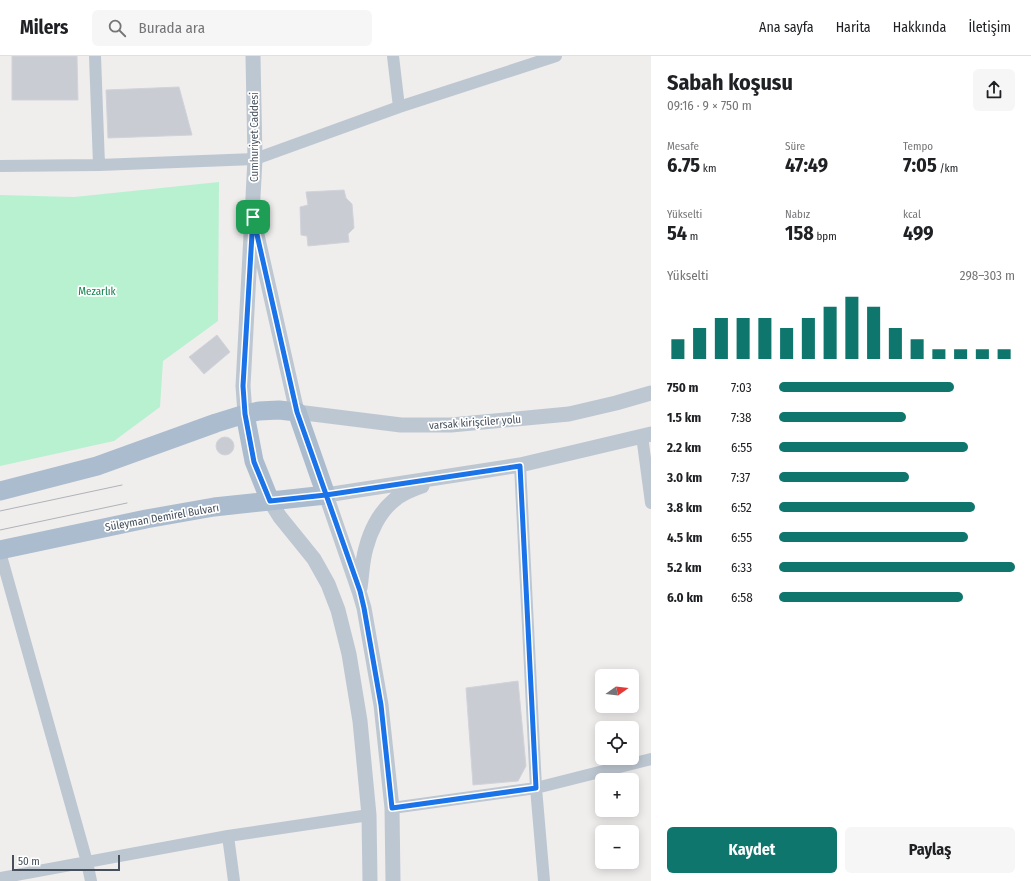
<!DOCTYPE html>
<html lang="tr">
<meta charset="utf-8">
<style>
:root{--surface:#fff;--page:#f6f6f6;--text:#202124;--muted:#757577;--line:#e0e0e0;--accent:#0f766e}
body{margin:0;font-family:"Fira Sans Condensed",sans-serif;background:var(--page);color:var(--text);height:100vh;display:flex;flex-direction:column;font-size:15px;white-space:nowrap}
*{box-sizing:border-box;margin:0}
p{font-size:13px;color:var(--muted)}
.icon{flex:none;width:22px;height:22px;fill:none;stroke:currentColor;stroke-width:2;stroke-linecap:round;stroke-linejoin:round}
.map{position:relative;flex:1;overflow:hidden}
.drawer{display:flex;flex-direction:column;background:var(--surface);width:380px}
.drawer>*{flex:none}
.needle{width:26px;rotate:76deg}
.buttons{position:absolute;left:595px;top:613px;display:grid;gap:8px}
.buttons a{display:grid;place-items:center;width:44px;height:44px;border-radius:6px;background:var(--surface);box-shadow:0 2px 10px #0003;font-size:20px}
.scale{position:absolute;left:12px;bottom:10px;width:108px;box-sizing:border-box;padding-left:4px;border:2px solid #45505c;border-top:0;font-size:11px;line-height:14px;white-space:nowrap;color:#45505c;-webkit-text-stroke:3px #fff;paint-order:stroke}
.pin{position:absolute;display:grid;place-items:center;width:34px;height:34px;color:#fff;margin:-17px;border-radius:8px;box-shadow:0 2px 6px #0006}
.round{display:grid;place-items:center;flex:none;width:42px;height:42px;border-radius:6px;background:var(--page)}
.overview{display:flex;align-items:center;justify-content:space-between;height:68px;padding:0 16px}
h1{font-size:22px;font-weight:700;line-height:30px}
.figures{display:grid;grid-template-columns:repeat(3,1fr);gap:6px;height:68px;padding:4px 16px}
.figures div{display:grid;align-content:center}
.figures b{font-size:20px;font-weight:700}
.figures small{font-size:11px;font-weight:400}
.figures p{font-size:11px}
.chart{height:112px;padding:8px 16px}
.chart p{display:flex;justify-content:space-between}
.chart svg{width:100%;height:72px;margin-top:4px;stroke:var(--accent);stroke-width:6}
.cta{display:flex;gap:8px;margin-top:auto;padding:8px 16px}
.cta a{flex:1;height:46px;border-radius:6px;background:var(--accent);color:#fff;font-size:16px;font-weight:700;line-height:46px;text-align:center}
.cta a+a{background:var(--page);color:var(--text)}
ul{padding:0 16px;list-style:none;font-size:13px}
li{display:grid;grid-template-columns:64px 48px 1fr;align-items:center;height:30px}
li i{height:10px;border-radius:5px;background:var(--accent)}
header{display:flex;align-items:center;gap:24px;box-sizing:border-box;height:56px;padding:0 20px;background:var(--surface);border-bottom:1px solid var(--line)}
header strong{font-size:19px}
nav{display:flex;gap:22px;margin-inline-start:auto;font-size:14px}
.search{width:280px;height:36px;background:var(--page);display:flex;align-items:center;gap:10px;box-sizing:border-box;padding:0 14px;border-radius:6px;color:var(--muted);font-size:15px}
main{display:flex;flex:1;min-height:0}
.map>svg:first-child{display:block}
</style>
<header>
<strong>Milers</strong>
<div class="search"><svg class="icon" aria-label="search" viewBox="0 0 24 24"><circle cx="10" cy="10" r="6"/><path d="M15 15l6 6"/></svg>Burada ara</div>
<nav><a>Ana sayfa</a><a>Harita</a><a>Hakkında</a><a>İletişim</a></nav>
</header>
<main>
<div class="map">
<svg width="651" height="825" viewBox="0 0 651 825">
<rect width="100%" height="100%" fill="#f0eded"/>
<path fill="#b8f1d0" d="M219,126l-1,139 -55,40 -3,46 -46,34 -114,25v-271l74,2z"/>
<path fill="#caccd3" stroke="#d1d3da" d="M12,0h65l1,44h-66z
M179,31l13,48 -84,3 -2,-48z
M344,134l2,8 6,6 2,24 -6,6 1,8 -41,4 -1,-10 -6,-1 -1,-28 8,-2 -2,-13z
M217,279l13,17 -26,22 -15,-17z
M216 390a9 9 0 1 1 18 0a9 9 0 1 1-18 0Z
M518,625l8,85 -8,15 -45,4 -7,-97z"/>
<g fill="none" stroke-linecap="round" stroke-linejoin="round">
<path stroke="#bdc7d1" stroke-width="12" d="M95,0l4,109
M393,0l6,51
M0,110l99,-1 156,-6 144,-52 157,-51
M642,380l9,67
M520,409l16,323 8,93
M0,496l87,310 4,19
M392,752l144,-20 115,-29
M228,780l6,45
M0,822l228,-42 141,-21"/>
<path stroke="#bdc7d1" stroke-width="15" d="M253,161l44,195 104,13h50l118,-11 47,-11 35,-10
M245,358l-2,-28 12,-227 -2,-103
M270,445l10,16 34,42 14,25 10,26 11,44 11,67 9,94 1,66
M360,532c2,-13 2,-27 6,-40 4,-16 13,-35 26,-46 8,-8 19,-12 30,-16
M393,825l-1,-73 -11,-103 -17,-97 -5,-17 -33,-96 194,-30 131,-31"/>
<path stroke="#abbcce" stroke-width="19" d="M245,358l9,47 16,40
M0,435l97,-25 119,-43 29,-9 14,-3 20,-1 18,2 29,83 -112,12 -68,12 -146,31"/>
<path stroke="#afb2b8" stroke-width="1" d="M0,455l122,-26
M0,474l127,-27"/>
</g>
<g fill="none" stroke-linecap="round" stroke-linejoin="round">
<g stroke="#fff" stroke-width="8">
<path id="route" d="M253,161l-10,169 2,28 9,48 16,39 56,-6 194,-29 16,322 -144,20 -11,-103 -17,-97 -4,-17 -63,-179 -44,-195"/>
</g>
<use href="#route" stroke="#1a73e8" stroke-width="5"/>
</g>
<g text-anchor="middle" stroke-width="3.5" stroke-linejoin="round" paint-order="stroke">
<g font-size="11" fill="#45505c" stroke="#fff">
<text transform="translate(254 81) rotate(-90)" y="4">Cumhuriyet Caddesi</text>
<text transform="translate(475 366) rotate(-4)" y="4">varsak kirişciler yolu</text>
<text transform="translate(162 461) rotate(-10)" y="4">Süleyman Demirel Bulvarı</text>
</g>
<g font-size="11" fill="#11824d" stroke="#fff">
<text x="97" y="239">Mezarlık</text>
</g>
</g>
</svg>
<div class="buttons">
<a><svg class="needle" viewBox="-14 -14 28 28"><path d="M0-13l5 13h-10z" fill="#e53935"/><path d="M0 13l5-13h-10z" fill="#757577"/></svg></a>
<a><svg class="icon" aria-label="locate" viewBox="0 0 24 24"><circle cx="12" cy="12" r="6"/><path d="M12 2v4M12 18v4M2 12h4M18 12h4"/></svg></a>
<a>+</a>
<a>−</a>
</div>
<div class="scale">50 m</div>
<div class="pin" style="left:253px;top:161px;background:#1e9e55"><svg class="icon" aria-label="arrive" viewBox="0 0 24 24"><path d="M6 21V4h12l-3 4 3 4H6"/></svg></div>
</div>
<section class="drawer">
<div class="overview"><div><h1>Sabah koşusu</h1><p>09:16 · 9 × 750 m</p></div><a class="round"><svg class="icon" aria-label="share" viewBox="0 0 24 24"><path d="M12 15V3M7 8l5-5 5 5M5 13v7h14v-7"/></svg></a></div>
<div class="figures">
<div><p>Mesafe</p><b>6.75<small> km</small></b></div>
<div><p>Süre</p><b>47:49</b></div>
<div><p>Tempo</p><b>7:05<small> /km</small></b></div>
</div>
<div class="figures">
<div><p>Yükselti</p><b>54<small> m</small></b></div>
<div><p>Nabız</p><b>158<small> bpm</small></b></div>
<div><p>kcal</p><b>499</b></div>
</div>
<div class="chart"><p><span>Yükselti</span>298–303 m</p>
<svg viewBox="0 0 160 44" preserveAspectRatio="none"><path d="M5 44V32M15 44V25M25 44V19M35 44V19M45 44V19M55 44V25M65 44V19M75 44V12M85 44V6M95 44V12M105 44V25M115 44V32M125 44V38M135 44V38M145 44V38M155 44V38"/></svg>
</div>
<ul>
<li><b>750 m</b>7:03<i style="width:74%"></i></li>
<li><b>1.5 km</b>7:38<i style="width:54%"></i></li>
<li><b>2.2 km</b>6:55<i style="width:80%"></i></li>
<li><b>3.0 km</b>7:37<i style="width:55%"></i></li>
<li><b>3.8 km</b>6:52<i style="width:83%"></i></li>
<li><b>4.5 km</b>6:55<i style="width:80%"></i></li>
<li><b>5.2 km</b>6:33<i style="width:100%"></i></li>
<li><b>6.0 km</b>6:58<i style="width:78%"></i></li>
</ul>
<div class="cta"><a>Kaydet</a><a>Paylaş</a></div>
</section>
</main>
